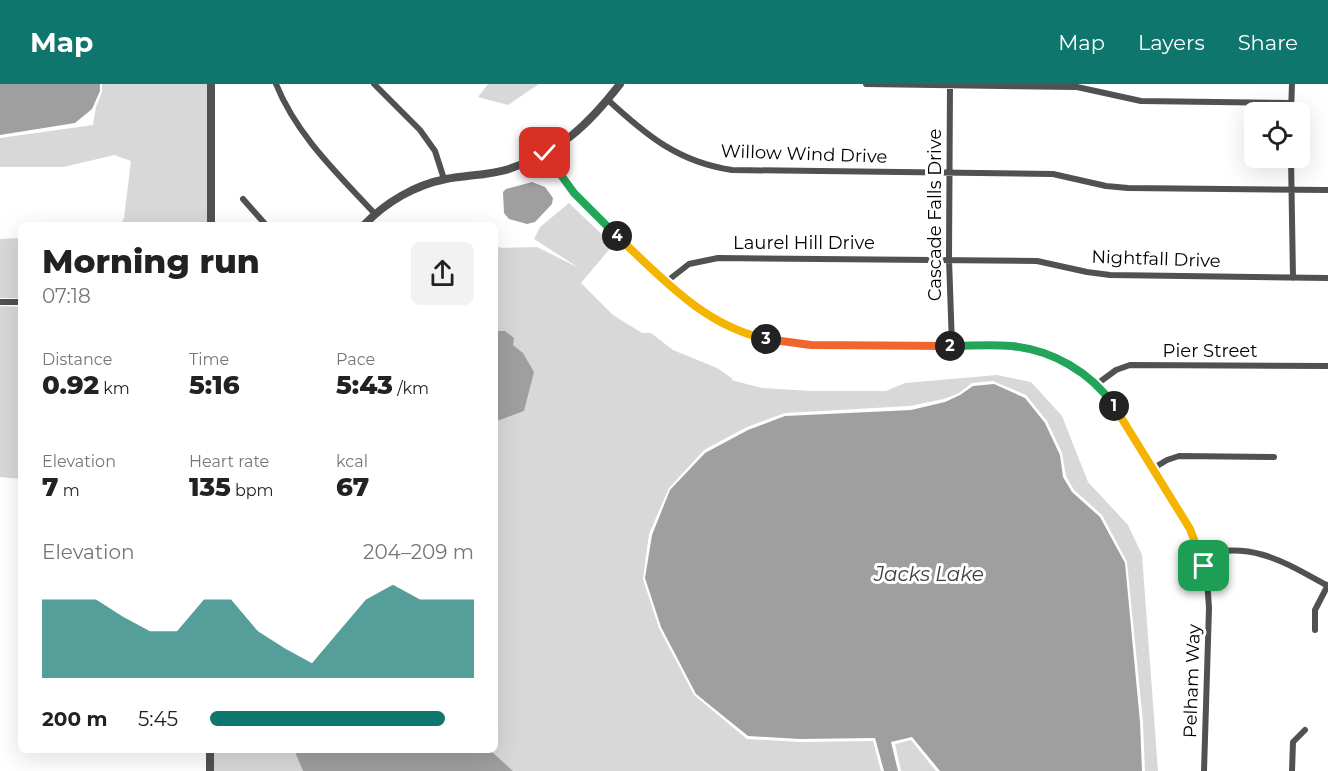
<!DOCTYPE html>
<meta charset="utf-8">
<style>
:root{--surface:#fff;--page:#f2f2f2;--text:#222;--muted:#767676;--accent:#0f766e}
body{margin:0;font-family:Montserrat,sans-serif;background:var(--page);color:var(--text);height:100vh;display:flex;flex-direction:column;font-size:22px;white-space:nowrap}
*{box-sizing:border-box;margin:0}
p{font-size:20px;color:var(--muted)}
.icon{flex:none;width:33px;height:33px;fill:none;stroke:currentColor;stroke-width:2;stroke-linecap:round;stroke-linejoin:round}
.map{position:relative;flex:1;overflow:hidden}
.drawer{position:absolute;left:18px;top:138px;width:480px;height:531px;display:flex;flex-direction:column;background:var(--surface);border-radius:9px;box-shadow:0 6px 24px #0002}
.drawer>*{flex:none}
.fabs{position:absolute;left:1244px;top:18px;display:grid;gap:12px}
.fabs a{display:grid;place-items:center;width:66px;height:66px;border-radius:9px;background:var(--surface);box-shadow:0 6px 24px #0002;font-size:30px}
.pin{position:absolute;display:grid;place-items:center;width:51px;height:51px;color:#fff;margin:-26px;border-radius:12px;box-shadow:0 3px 9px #0006}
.km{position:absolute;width:30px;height:30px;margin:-15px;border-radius:50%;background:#222;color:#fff;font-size:16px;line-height:30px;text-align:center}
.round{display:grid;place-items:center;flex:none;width:63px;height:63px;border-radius:9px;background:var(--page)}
.headline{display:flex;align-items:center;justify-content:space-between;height:102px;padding:0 24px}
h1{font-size:33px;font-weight:800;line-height:45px}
.figures{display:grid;grid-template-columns:repeat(3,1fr);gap:9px;height:102px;padding:6px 24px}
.figures div{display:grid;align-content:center}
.figures b{font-size:26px;font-weight:800}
.figures small{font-size:16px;font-weight:400}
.figures p{font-size:16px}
.chart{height:168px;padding:12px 24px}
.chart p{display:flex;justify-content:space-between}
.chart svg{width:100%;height:108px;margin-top:6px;fill:var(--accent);opacity:.7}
ul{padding:0 24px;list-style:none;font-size:20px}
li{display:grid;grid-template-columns:96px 72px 1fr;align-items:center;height:45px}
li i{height:15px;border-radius:8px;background:var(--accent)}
header{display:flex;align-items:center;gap:36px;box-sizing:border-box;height:84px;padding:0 30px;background:var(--accent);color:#fff}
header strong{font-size:28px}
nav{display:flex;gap:33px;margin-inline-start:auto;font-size:21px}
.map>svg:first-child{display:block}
</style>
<header>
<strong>Map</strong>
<nav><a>Map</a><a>Layers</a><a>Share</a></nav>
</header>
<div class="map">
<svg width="1328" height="687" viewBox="0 0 1328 687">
<rect width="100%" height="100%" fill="#fff"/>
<path fill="#d8d8d8" d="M102,0h107l-2,141h-87l4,-7 7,-57 -17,-6 -50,12h-64v-29l93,-13 3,-18 6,-15z
M488,0h51l-31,21 -30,-8z
M569,119l44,42 -32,38 32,32 29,18h9l22,17 44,18 16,11 -2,1 31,8 49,3h75l19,-8 92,-8 34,7 31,34 26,66 40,43 14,30 16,216h-13l-2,-49 -16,-160 -25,-47 -28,-25 -8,-14 -4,-23 -15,-32 -21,-26 -33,-14 -21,2 -13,10 -15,6 -34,7 -125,7 -38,14 -43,23 -35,38 -20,46 -6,45 16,49 35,67 53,44 53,3 73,-1 8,30h-368l-23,-21h5v-328l29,-11c4,-18 12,-39 0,-56 -3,-4 -8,-6 -11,-10v-4l-8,-10h-10v-85l7,2 35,-1 42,21 -45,-29 6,-12z
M21,154v60h-21v-59z
M0,222l21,1v172l-21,-2z
M911,656l25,31h-35l-6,-27z
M214,666h80l9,21h-89z"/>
<path fill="#9f9f9f" d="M0,0h100v7l-8,18 -17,14 -75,12z
M532,98l13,5 8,11 -1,6 -17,18 -8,2 -18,-5 -5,-6 -1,-21 3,-3z
M495,247h10l9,7 -1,7 10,8 11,19 -10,39 -29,11z
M994,300l31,14 20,25 15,32 3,22 9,15 28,25 25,46 15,159 2,49h-202l-28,-34 -21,5 7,29h-14l-9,-33 -75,1 -52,-3 -52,-42 -35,-67 -16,-49 7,-43 18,-45 35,-37 43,-23 37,-14 126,-6 34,-8 15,-7 13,-9z
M294,666h196l23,21h-210z"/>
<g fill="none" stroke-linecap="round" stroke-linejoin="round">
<path stroke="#515151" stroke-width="6" d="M276,0c21,52 62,90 99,130
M374,0l46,46 15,21 9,28
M866,0l211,3 64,14 150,2
M950,0l-1,175 3,87
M608,16c38,35 70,62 124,70l321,4 53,12 22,2 200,2
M1291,28l1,-28
M545,69l29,40 41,41 71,67 36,23 35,13 36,7 56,2h162l26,5 23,9 37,24 16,20 77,125 8,18 9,32 2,29 -5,163
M1291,74l2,120
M243,115l23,26
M666,198l23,-18 29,-6 319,3 50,11 23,3 218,3
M0,218h21
M1097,300l19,-14 14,-5 198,1
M1152,385l15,-9 12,-4 95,1
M1201,471c52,-14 83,7 127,31
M1315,546v-20l13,-25
M1292,687l1,-29 12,-12"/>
<path stroke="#515151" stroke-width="8" d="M211,141v-141
M364,141c22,-23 51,-40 82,-46 22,-4 43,-4 63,-10 50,-16 80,-45 111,-85
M210,687v-21"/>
</g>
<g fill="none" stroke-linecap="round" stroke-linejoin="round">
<g stroke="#fff" stroke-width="12">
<path id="split-1" d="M1114,322l76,123 14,37"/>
</g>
<g stroke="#fff" stroke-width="12">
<path id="split-2" d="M950,262c20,0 41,-2 61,0 41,4 80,26 103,60"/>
</g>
<g stroke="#fff" stroke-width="12">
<path id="split-3" d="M766,255l45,6 139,1"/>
</g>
<g stroke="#fff" stroke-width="12">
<path id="split-4" d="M617,152c45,42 86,89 149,103"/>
</g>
<g stroke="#fff" stroke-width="12">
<path id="split-5" d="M545,69l29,40 43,43"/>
</g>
<use href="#split-1" stroke="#f5b400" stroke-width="8"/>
<use href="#split-2" stroke="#22a559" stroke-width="8"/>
<use href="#split-3" stroke="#f0652b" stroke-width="8"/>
<use href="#split-4" stroke="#f5b400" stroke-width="8"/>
<use href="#split-5" stroke="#22a559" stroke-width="8"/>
</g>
<g text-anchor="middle" stroke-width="6" stroke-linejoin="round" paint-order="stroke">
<g font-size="18" fill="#000" stroke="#fff">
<text transform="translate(804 70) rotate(2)" y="6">Willow Wind Drive</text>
<text transform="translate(935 131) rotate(-90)" y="6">Cascade Falls Drive</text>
<text x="804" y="165">Laurel Hill Drive</text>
<text transform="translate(1156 175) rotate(2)" y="6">Nightfall Drive</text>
<text x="1210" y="273">Pier Street</text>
<text transform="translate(1192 597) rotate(-88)" y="6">Pelham Way</text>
</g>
<g font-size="20" font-style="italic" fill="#404040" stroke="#fff">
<text x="929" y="497">Jacks Lake</text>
</g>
</g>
</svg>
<div class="fabs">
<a><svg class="icon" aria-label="locate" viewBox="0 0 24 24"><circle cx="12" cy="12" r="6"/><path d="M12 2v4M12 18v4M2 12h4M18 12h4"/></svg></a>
</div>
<div class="pin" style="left:1204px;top:482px;background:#1e9e55"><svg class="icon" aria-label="arrive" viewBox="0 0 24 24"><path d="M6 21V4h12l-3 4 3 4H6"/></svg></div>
<div class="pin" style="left:545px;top:69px;background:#d93025"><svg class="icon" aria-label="check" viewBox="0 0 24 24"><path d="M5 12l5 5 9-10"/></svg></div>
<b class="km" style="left:1114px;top:322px">1</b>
<b class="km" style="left:950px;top:262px">2</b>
<b class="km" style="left:766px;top:255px">3</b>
<b class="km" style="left:617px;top:152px">4</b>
<section class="drawer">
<div class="headline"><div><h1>Morning run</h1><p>07:18</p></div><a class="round"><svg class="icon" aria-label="share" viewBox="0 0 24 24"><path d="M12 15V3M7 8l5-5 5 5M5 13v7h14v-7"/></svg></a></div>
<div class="figures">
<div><p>Distance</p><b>0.92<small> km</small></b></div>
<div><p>Time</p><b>5:16</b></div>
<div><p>Pace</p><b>5:43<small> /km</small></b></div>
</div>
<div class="figures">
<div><p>Elevation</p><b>7<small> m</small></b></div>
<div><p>Heart rate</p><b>135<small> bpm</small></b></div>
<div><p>kcal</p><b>67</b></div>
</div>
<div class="chart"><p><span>Elevation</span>204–209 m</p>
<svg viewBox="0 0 160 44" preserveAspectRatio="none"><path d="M0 44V12L10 12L20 12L30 19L40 25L50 25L60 12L70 12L80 25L90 32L100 38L110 25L120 12L130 6L140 12L150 12L160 12V44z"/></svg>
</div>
<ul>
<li><b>200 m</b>5:45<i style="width:89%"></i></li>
</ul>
</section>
</div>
